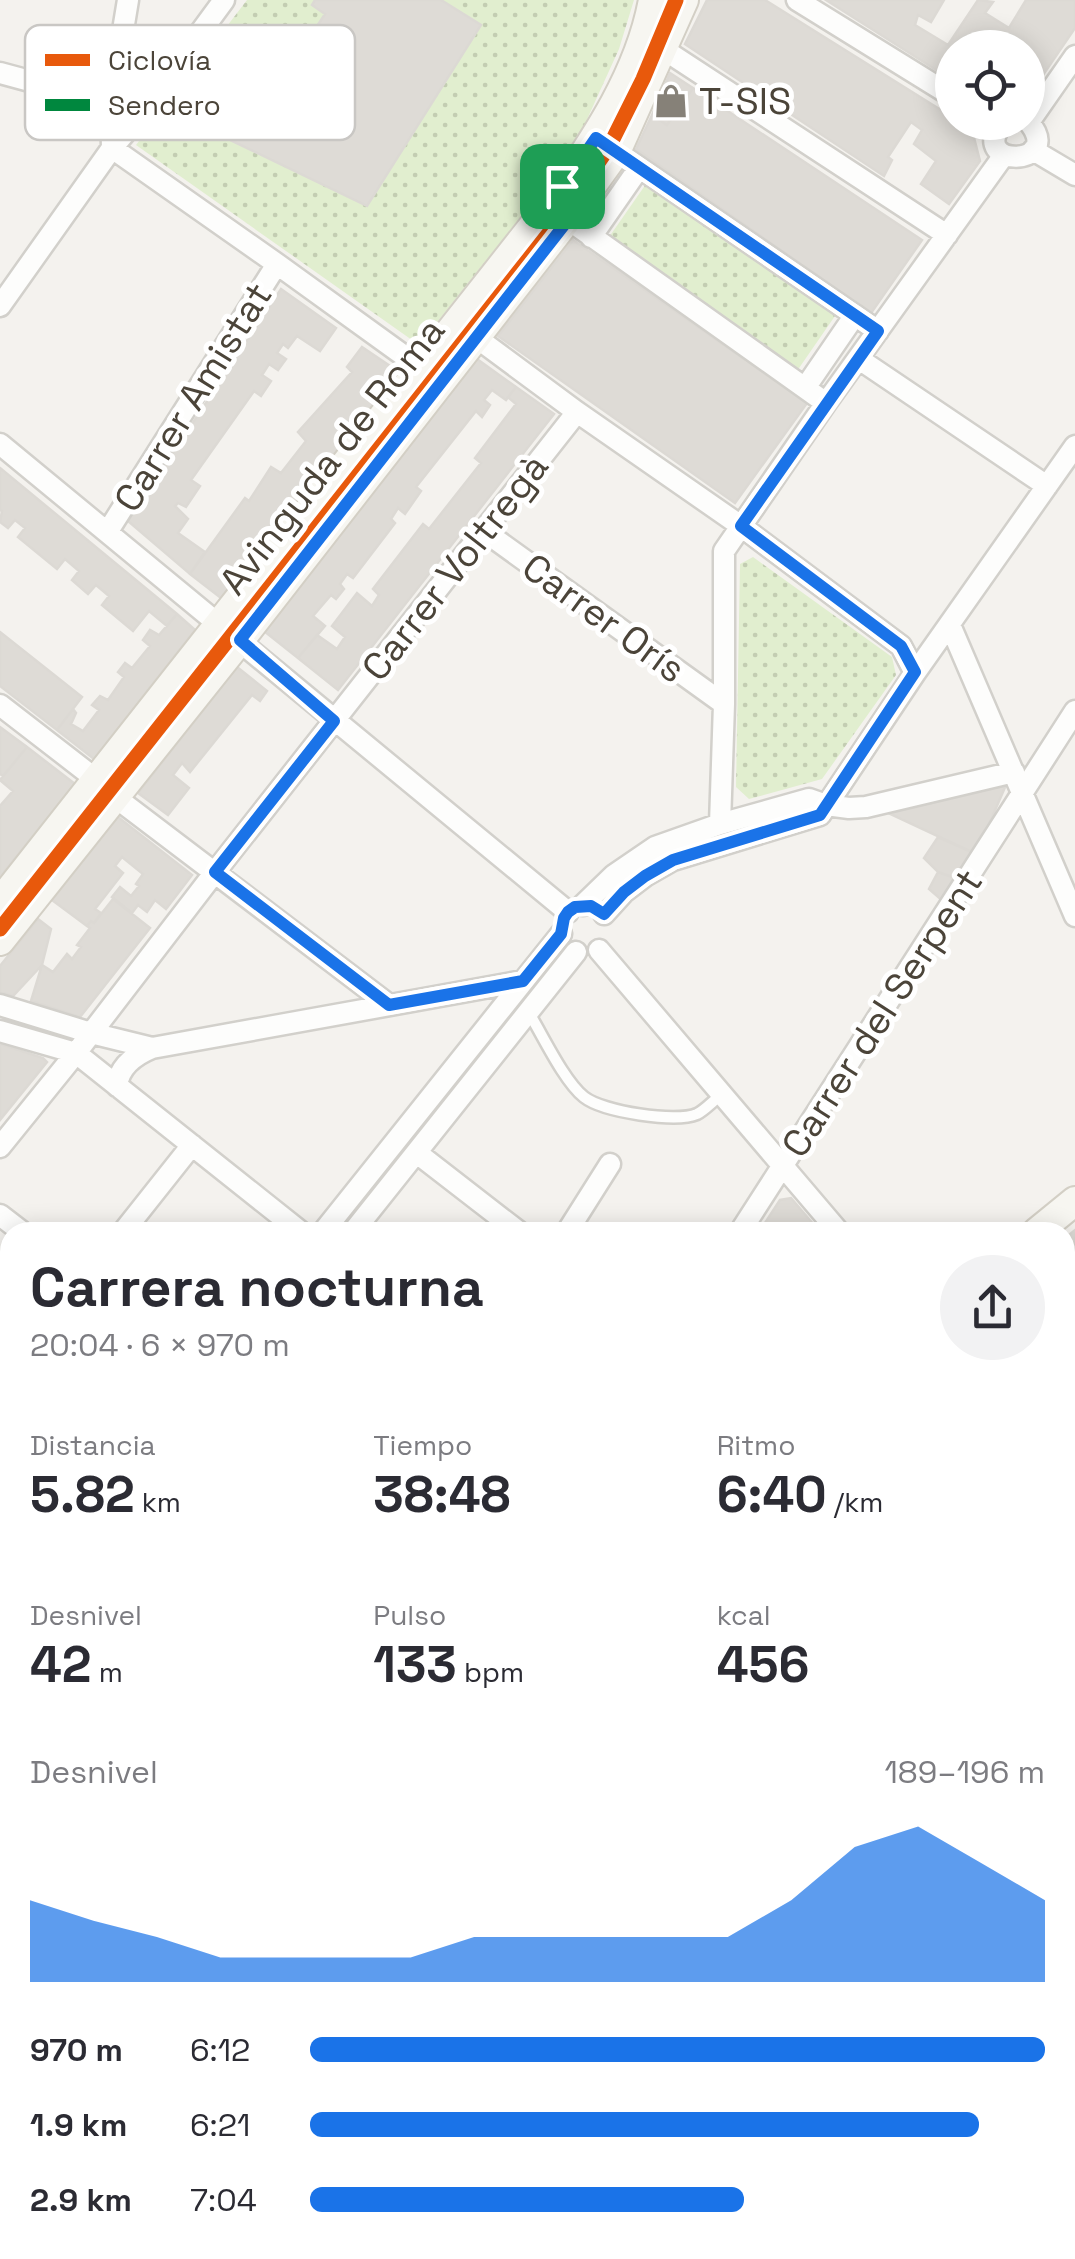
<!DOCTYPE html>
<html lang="es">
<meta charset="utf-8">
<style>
:root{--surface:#fff;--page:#f2f2f3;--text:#2b2b33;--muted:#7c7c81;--accent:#1a73e8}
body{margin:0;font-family:"Space Grotesk",sans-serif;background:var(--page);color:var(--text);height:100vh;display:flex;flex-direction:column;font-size:38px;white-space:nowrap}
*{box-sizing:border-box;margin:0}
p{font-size:32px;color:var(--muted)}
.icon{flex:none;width:55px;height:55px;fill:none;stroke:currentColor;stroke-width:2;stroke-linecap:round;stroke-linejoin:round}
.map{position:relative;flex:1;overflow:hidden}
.panel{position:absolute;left:0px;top:1222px;width:1075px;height:1038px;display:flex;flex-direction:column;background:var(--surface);border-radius:30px 30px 0 0;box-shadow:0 5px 25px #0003}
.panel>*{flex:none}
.buttons{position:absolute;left:935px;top:30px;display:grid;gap:20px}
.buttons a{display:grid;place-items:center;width:110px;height:110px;border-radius:50%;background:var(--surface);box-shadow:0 5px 25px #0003;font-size:50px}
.pin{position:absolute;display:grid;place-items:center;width:85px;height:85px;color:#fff;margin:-42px;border-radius:20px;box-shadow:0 5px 15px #0006}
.round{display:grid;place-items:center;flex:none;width:105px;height:105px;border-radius:52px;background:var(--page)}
.headline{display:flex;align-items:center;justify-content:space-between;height:170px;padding:0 30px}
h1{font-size:55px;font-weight:600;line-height:75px}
.metrics{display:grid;grid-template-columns:repeat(3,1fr);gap:15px;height:170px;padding:10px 30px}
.metrics div{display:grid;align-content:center}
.metrics b{font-size:50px;font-weight:600}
.metrics small{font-size:28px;font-weight:400}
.metrics p{font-size:28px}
.chart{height:280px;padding:20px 30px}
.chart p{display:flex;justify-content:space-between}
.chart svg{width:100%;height:180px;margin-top:10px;fill:var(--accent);opacity:.7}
ul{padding:0 30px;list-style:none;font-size:32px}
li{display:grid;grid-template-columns:160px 120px 1fr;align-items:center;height:75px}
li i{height:25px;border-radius:12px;background:var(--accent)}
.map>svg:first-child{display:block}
</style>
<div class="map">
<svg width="1075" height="2259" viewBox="0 0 1075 2259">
<defs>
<pattern id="park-dots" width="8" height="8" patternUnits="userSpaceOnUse" patternTransform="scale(2.5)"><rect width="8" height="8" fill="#e1eecf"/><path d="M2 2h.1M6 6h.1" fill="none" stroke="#c3cdb2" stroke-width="1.8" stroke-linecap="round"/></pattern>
</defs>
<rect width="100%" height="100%" fill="#f4f2ee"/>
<path fill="#e1eecf" d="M1075,1768v185l-10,-12v-165z
M9,1799l1,105 -10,12v-106z
M0,1993l10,7v100l-10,17z"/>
<path fill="url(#park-dots)" d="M247,0h68l10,14 -30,46 -71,77 143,68 114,-179 -40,-26h193l-15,49 -35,77 -50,74 -115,145 -283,-200z
M646,184l189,132 -38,55 -190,-131z
M753,557l139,100 4,18 -74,104 -73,20 -13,-12 4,-223z
M553,954l8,9 -215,269h-15z
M1075,2064v171l-10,10v-174z"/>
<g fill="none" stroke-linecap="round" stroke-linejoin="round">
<path stroke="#c0ddf1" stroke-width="20" d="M1065,1698l10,3"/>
</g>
<path fill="#dedbd6" stroke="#dcd9d4" stroke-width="2.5" d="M315,0h126l40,25 -114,181 -143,-69 71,-77 30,-46 -13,-9z
M707,0h58l187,117v5h9l11,8 8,31 -31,43 -28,-20 15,-23 -22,-17 8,-14 -11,-8 -23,35 4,3 -8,16 -199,-132z
M826,0h118l-13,22 -13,-7 -3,10 33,20 30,-45 15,2 -8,11 24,15 17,-28h49v28l-47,69v-49h-76v32z
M670,73l23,15 -26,37 -15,-10z
M693,88l229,152 -51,73 -235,-164 16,-34 15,10z
M573,240l234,163 -72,100 -237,-167z
M281,289l55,39 -16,23 -23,-15 -9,12 -5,-4 -6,9 9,6 -8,11 -9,-6 -7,11 9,6 -10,15 -7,-5 -63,89 9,6 -14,21 -8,-4 -3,3 13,13 -10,14 27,19 -15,22 -62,-53z
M362,347l37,25 -178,226 -31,-24 55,-76 4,3 22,-34 10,6 25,-32 -8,-9 54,-60 -5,-5z
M477,359l39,28 -10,13 -14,-10 -8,10 6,5 -8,12 -6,-6 -60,76 5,4 -16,23 -7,-6 -7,11 4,4 -42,55 -6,-4 -7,10 4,5 -8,10 -5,-4 -18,21 12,10 -27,32 -34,-27z
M516,387l38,27 -216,276 -40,-32 19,-23 20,14 8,-12 -13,-11 25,-33 15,13 7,-11 -6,-6 50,-65 6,5 52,-66 -6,-5 41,-54 -8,-7z
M0,468l177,146 -10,12 -18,-15 -16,20 -31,-26 7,-9 -13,-11 -8,9 -16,-14 7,-9 -14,-12 -8,10 -39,-32 7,-9 -10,-8 -7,8 -8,-6 2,-11 -2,-1z
M177,614l18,16 -101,129 -37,-29 16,-21 3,4 -5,11 12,7 16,-21 -7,-5 8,-9 8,4 16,-23 -6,-5 7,-9 7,5 18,-22 -7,-6 7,-10 9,5z
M0,632l82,65 -25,33 -57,-44z
M237,667l30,24 -7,10 -8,-6 -62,77 -8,-9 -9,12 16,13 -21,27 -30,-22z
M0,727l27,20 -24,29 -3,-2z
M27,747l48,37 -75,93v-71l13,-15 -13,-11z
M1006,785l-30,69 -88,-41z
M118,817l74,58 -26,34 -11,-9 -8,12 -9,-7 -6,8 -20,-16 8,-10 11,9 8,-10 -3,-2 7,-10 -21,-17 -7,9 8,7 -28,36 6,4 -7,10 -3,-2 -4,5 -35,-26z
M938,837l38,17 -18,25 -20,-7 -14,-14z
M938,872l20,7 -14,23 -15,-13z
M113,899l37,29 -70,89 -49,-16 11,-36 11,7 14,-18 5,5 9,-12 -4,-2 13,-17 -3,-2 4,-5 3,2z
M38,919l13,10 -9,36 -29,31 -13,-4v-26z
M0,1044l43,14 4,4 -47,58z
M791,1198l29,34h-61l21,-32z
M1075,1230v59l-10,-8v-43z
M1065,1394l10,11v54l-4,2 -6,-7z
M0,1738l10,8v54l-10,10z
M173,2250h68l16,9h-69z
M241,2250h67l15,9h-66z
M365,2250h44l-5,9h-44z
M409,2250h41l-5,9h-41z
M450,2250h38l-5,9h-38z
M488,2250h39l-6,9h-38z
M704,2250h190l13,8 -208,1z"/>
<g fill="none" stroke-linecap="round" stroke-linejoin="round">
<g stroke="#d2d0cb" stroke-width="15">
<path id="lane" d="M529,1013c14,23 35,68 55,84 19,15 92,26 113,17 8,-4 17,-14 24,-19
M96,2250l24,9
M56,2259l2,-3 15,-6
M547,2259l6,-9"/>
</g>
<g stroke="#d2d0cb" stroke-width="25">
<path id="street" d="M224,0l-88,120 -24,28 165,116 144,104
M797,0l155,96
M663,49l284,186
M0,73l111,30
M1003,122c-38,47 65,46 25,-1
M1029,122l46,-66
M608,146l270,185
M1033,150l42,25
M559,213l267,190
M591,237l48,-69
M0,306l112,-158 -1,-45 17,-103
M477,338l100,74 164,114 160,120 14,27 -95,142 -147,45 -28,16 -21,16 -20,22
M859,359l188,127
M805,388l50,-73
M0,444l568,468
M108,531l169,-267
M484,531l240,173
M950,625l125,291
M915,673l160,-227
M0,705l97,75
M115,797l274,208
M720,824l4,-120v-153l102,-148 178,-248
M583,905l31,-30 41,-28 65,-23 89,-25 17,6 23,3 17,-1 148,-35
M599,950l240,282
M0,1005l91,28 61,15 371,-67
M0,1031l76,22 225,179
M117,1086c2,-20 18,-31 35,-38
M0,1147l76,-94 139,-181 362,-460
M417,1153l102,79
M0,1215l22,17
M123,1232l69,-87
M323,1232l238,-298
M353,1232l223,-280
M567,1232l43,-68
M740,1232l335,-521
M0,1387l10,-12
M1065,1498l10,12
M1065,1576l10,-8
M0,1635l10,-13
M0,1678l10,-11
M0,1718l10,8
M0,1933l10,-13"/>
</g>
<g stroke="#d3cfc5" stroke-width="32">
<path id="secondary" d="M0,902l549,-696c43,-63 90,-129 104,-206
M0,941l240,-301 327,-420 49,-68 68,-152
M1037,1232l38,-31
M0,2149l10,-17"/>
</g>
<use href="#lane" stroke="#fdfdfc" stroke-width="10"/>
<use href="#street" stroke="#fdfdfc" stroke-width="20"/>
<use href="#secondary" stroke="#f7f6f1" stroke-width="28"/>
<path stroke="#00873e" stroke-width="12" stroke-dasharray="25 12" stroke-linecap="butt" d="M1065,1769l10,-8
M1065,1955l10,12
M1065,2064l10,-8
M1065,2209l10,-10
M1065,2231l10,-10
M658,2259l6,-9
M1018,2259l8,-9
M1038,2259l9,-9"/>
<g stroke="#fff" stroke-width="21">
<path id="cycleway" d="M0,929l550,-697 59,-85 34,-68 33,-79"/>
</g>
<use href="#cycleway" stroke="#e8590c" stroke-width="15"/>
</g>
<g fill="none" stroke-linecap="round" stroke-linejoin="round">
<g stroke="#fff" stroke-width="20">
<path id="route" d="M596,138l282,193 -137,195 160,120 14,26 -95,143 -147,45 -28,16 -21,16 -20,22 -13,-8 -16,1 -7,5 -4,6 -3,16 -38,47 -134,24 -174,-133 119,-151 -94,-81 328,-420 -19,-14z"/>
</g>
<use href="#route" stroke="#1a73e8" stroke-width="12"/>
</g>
<defs>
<g id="shop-bare" transform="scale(2.7)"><path d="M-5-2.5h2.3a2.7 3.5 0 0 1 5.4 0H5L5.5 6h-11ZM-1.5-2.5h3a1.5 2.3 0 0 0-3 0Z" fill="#868178" stroke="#fff" stroke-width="2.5" paint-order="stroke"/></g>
</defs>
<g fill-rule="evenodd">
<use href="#shop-bare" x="671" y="101"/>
</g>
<g text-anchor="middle" stroke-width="10" stroke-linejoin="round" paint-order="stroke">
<g font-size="38" fill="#4b4439" stroke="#fff" text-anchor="start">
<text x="699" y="114">T-SIS</text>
</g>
<g font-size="38" fill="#4b4439" stroke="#fff">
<text transform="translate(193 397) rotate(-58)" y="13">Carrer Amistat</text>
<text transform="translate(332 456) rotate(-52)" y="13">Avinguda de Roma</text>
<text transform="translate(455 567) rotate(-52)" y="13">Carrer Voltregà</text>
<text transform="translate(604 618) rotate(36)" y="13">Carrer Orís</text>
<text transform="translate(882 1013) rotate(-57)" y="13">Carrer del Serpent</text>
</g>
</g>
<rect x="25" y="25" width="330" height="115" rx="15" fill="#fff" stroke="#c9c7c4" stroke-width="2.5"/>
<rect x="45" y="54" width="45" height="12" fill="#e8590c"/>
<rect x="45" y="99" width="45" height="12" fill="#00873e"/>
<g font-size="28" fill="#4b4439">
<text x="108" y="70">Ciclovía</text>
<text x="108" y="115">Sendero</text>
</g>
</svg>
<div class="buttons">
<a><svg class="icon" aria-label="locate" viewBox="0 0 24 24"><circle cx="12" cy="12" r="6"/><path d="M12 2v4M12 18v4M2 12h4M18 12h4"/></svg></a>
</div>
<div class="pin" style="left:562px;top:186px;background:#1e9e55"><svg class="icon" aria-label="arrive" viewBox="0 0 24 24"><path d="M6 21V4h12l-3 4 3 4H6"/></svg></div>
<section class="panel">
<div class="headline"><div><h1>Carrera nocturna</h1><p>20:04 · 6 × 970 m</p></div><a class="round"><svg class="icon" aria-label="share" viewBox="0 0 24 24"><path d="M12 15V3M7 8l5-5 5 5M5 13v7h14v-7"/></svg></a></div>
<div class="metrics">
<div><p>Distancia</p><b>5.82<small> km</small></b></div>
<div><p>Tiempo</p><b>38:48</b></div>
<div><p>Ritmo</p><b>6:40<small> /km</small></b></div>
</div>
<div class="metrics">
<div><p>Desnivel</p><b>42<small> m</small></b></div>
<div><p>Pulso</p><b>133<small> bpm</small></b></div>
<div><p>kcal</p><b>456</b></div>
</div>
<div class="chart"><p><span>Desnivel</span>189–196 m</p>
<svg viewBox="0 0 160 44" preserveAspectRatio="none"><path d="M0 44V24L10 29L20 33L30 38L40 38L50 38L60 38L70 33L80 33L90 33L100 33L110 33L120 24L130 11L140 6L150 15L160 24V44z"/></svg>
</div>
<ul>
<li><b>970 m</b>6:12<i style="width:100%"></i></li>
<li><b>1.9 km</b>6:21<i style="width:91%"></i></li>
<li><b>2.9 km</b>7:04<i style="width:59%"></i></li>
</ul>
</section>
</div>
